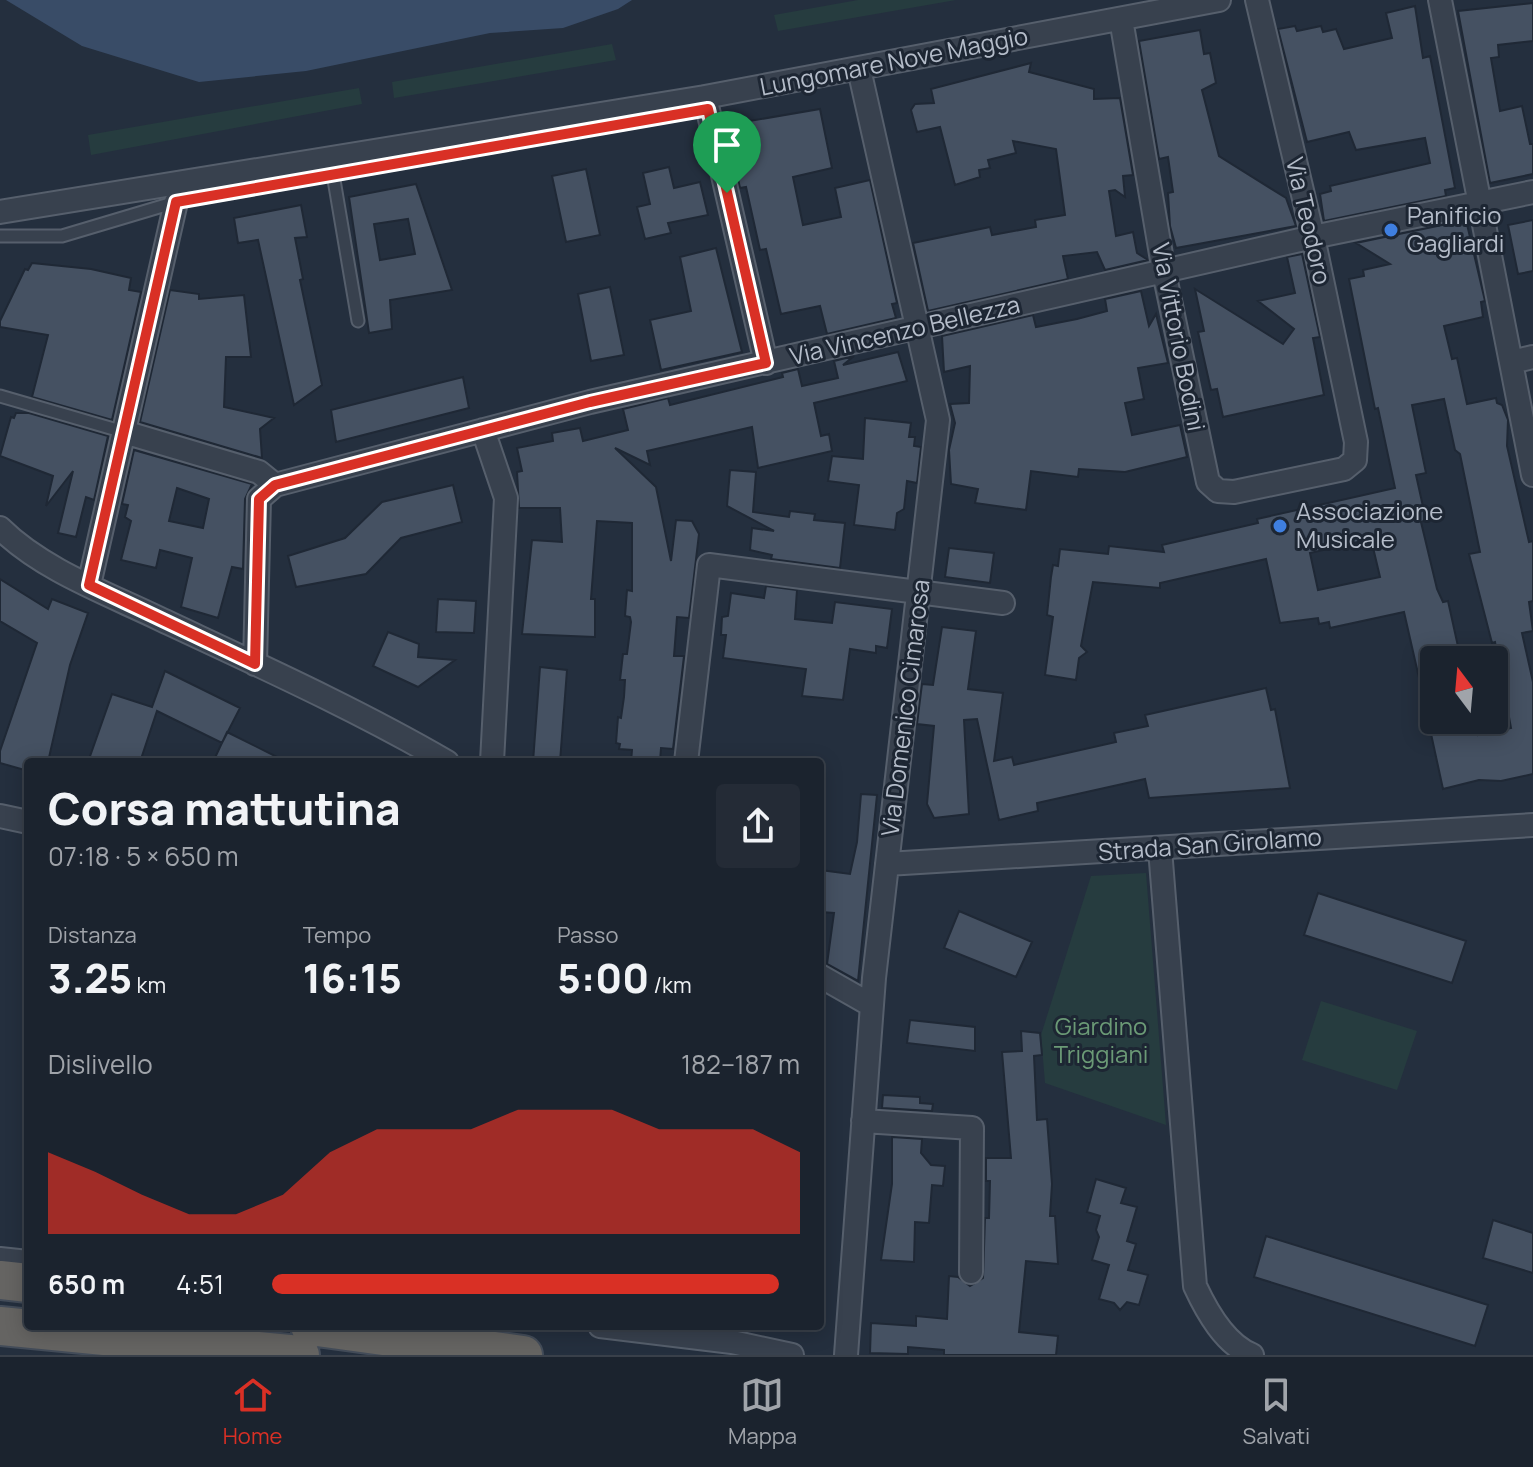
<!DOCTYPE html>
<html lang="it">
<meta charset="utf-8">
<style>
:root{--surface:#1b232e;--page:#242b36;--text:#f1f3f6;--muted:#a0a4aa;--line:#39404a;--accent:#d93025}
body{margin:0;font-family:Manrope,sans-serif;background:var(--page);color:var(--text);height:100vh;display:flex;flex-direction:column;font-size:30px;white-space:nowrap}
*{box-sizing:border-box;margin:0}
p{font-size:26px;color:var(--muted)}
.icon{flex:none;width:44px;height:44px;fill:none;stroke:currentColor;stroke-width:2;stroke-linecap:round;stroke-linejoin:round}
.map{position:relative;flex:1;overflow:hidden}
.side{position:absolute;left:24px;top:758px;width:800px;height:572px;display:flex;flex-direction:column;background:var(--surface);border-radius:8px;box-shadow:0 4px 20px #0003,0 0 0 2px var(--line)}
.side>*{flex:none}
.needle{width:52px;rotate:344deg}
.controls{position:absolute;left:1420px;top:646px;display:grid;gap:16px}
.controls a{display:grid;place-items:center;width:88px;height:88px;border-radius:8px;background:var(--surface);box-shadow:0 4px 20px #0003,0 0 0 2px var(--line);font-size:40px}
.pin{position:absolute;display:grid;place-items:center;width:68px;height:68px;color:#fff;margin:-82px -34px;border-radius:50% 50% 50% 0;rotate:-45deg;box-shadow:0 0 8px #0007}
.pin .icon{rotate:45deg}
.round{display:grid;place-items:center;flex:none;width:84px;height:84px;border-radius:8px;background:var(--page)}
.headline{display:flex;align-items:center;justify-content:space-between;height:136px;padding:0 24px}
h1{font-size:44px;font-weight:800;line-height:60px}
.figures{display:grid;grid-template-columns:repeat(3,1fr);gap:12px;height:136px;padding:8px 24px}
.figures div{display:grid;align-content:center}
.figures b{font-size:40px;font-weight:800}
.figures small{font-size:22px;font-weight:400}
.figures p{font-size:22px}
.chart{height:224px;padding:16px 24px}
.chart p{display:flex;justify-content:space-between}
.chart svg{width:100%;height:144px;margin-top:8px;fill:var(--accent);opacity:.7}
ul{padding:0 24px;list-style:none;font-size:26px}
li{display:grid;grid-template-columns:128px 96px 1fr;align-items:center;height:60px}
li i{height:20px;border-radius:10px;background:var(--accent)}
.tabs{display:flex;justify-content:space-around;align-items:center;height:112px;border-top:2px solid var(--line);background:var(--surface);font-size:22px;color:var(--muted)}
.tabs a{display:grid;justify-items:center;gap:4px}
.tabs .on{color:var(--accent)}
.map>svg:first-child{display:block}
</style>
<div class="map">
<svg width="1533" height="1355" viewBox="0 0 1533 1355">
<rect width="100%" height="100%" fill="#242f3e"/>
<path fill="#263c3f" d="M858,0h98l-178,31 -4,-16z
M612,44l4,16 -222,38 -2,-16z
M359,88l3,16 -271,51 -3,-20z
M1146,873l20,252 -121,-42 -4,-48 50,-159z
M1321,1001l96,30 -20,59 -95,-30z"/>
<path fill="#394c67" d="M6,0h626l-14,9 -55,19 -73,5 -184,38 -107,11 -117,-36z"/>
<path fill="#455162" stroke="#1f2835" stroke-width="2" fill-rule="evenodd" d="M1533,3v38l-35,4 1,12 -8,1 9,53 22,-5 8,38h3v30l-43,9 -32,-172z
M1415,6l8,52 7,-2 25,132 -10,2 1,6 -122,25 -4,-27 11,-3 -1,-5 100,-23 -5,-25 -69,12 -7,-18 -42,10 -29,-113 17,-3 2,5 24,-5 2,6 13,-3 8,20 48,-11 -6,-25z
M1200,30l4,24 6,-1 6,30 -14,7 17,66 67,42 10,28 -120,22 -6,-22 -2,-33 5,-1 -5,-35 -9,2 -20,-118z
M1031,63l-2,9 65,17v10l26,-1 13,77 -10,1 2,21 -10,-7 -6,1 7,45 17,-4 4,21 11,7 -43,10 -8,-18 -34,4 5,23 -140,32 -15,-68 77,-16 2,8 44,-8 -1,-7 30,-5 -9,-66 -43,-8 3,12 -28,7 2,8 -11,2 1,7 -25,8 -15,-58 -23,5 -6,-22 4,-6 19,-1 -3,-14z
M820,109l12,59 -39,9 10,48 38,-8 -6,-29 35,-8 27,123 -5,1 4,14 -69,16 -7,-28 -39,8 -15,-65 -6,1 -14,-63 -6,1 -14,-63z
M669,167l5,21 26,-6 8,33 -40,8 3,10 -26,6 -8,-32 13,-3 -7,-31z
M586,169l14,66 -34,7 -14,-66z
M416,184l36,106 -62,10 2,29 -23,4 -20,-136zM408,219l7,35 -35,6 -6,-36z
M301,205l6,32 -12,1 8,41 -3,1 22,105 -28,20 -36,-165 -20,3 -4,-25z
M1466,220l19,81 -4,1 2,15 -39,9 8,33 5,-1 10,46 29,-6 1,5 5,2 6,15 -1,26 22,96 4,-1v60l-4,1 4,29 -11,2 11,49v92l-32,7 -22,-1 -36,9 -15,-69h40l2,8 6,-1 2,8 33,-7 -16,-86 -3,1 -23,-89 11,-2 -20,-98 -5,-4 -11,-51 -32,6 14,68 -10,2 10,45 -5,2 16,67 6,13 5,-1 13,59h-27v52l-7,1 -23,-101 -74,16 -1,-6 -10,2 -1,-6 -38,5 -14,-64 -106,24v5l-67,-6 -12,64 6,6 -8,6 -3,22 -31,-5 8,-58 -6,-2 4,-38 2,-12 5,1 2,-17 48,5 1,-8 55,6 -2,-7 96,-22 -1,-4 138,-31 -17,-80 -3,1 -26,-130 15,-3 -1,-6 27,-6 -34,-21zM1371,539l9,38 -62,13 -8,-37z
M1533,220v51l-15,3 -10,-49z
M716,248l26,104 -81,18 -11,-50 41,-9 -11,-54z
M1302,254l18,83 -7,1 11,57 -101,22 -6,-28 -6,1 -13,-58 6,-1 -9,-42 88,55 11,-15 -36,-28 37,-8 -8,-36z
M32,263l59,6 40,9 -2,12 12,2 -29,128 -80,-23 16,-62 -48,-8v-6l25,-52 3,1z
M610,287l14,68 -33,6 -13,-67z
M170,290l29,4v5l45,-4 7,62h-25l-2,50 50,11 -14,11 2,29 -122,-36z
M1141,291l8,35 7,-12 12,49 -30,5 6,31 -19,4 7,32 48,-10 7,32 -62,15 -46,-3 -1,8 -47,-6 -5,39 -51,-7 3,-14 -27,-5 -2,-34 6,-27 -5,-19 19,-1 1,-37 -26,6 -2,-36 91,-21 3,12 41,-8 30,-8 -2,-12z
M898,352l9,29 -93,22 7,33 8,-2 3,17 -74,17 -6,-41 -105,24 3,14 -35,-17 41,39 15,74 5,-41 16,1 7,13 -10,84 -12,-1 -3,39h10l-11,93 -12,-1 -1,14h-29l1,-12 -13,-1 1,-5 -4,-1 2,-26 3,1 3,-21 1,-17h-5l3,-26h4l4,-32 -1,-5 -5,-1 2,-26 5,1v-68l-35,-2 -6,78h4v38l-73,-3 10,-94 30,2 -2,-34h-41l-2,-36 5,-1 -5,-23 36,-7 -1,-8 28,-5 3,13 45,-11 -5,-21 45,-11 2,7 113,-28 -1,-4 16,-4 4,17 36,-8 -4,-17 20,-5 -11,9z
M463,377l6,31 -133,34 -5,-32z
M16,413h13l79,23 -14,64 -8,-3 -10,40 -18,-4 15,-62 -27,35 7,-30 -53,-20 11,-39 3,1z
M865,418l46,5 -2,14h6l-1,9 7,1 -4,36 -10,-2 -3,28 -7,4 -2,17 -41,-5 5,-40 -31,-4 4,-25 31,3z
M134,450l118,34 -7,15 -2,70 -11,-2 -14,51 -37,-11 11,-49 -32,-8 -4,18 -35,-8 10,-39 -6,-4 3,-12 -6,-1zM177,488l32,11 -6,29 -34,-7z
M730,470l26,2 -3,40 36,5 1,-6 25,3 -1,6 31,3 -5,45 -69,-9 1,-4 -22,-5 2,-22 22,3 -47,-25z
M453,485l9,37 -61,16 -35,36 -70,13 -8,-31 57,-18 37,-36z
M949,548l45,5 -4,30 -45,-6z
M0,579l48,30 4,-10 36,14 -18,52 -22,97h-20v9l-28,-8v-12l37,-108 -37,-22z
M766,586l31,4 -2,29 37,4 3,-21 57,7 -5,39 -11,-2v7l-26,-4 -7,51 -41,-4 4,-27 -83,-11 3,-23h-5l1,-18 6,-1 3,-23 33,5z
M438,599l38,2 -2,32 -38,-1z
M942,627l34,4 -8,58 35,4 -9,68 18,-4 2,8 102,-23 -2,-9 34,-7 -3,-11 121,-27 5,22 4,-1 15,79 -141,10 -4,-19 -108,24 1,8 -39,9 -22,-101 -13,1 5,94 -35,4 -7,-14 7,-78 -17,-2 5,-40 11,1z
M388,632l31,12 -1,13 37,3 -37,27 -45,-21z
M540,667l27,3 -7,92h-27z
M165,671l75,37 -18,35 -65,-32 -17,51h-52l24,-68 40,13z
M227,732l60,30h-74z
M861,794l16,1 -19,186 -31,-17 7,-51 -14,-1v-42l30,4 7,-32z
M1318,893l148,48 -14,42 -148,-48z
M959,911l73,31 -16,35 -72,-29z
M910,1020l65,7v24l-68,-8z
M1021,1031l19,2 2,22 -8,1 3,64 10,-1 5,65 -2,32h5l3,48 -32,-3 -7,71 39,4 -2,19h-112v-5l-36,-3v7l-38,-1 1,-30 45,3v-10l31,3 2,-43 9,1 12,9 13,-8 2,-60h4l1,-37h-4v-23h25l-9,-106 20,-1z
M883,1095l37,2v6l13,1 -1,7 -50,-3z
M892,1137l30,2 -1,14 10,12 14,1 -2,20 -11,-1 -3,38 -14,-1 -1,40 -33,-2 11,-76z
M1096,1179l30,9 -5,15 16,4 -10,34 9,3 -8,26 20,5 -9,30 -12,-3 -7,8 -6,-7 -15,-4 10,-34 -17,-5 7,-23 -3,-7 4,-14 -13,-4z
M1493,1220l40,13v40l-50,-15z
M1266,1236l222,69 -13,41 -221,-69z"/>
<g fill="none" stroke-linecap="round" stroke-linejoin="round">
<g stroke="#565f6c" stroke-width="15">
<path id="service" d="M333,174l25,147
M0,236h62l114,-34 532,-93
M0,396l124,36"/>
</g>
<g stroke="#565f6c" stroke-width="26">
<path id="minor" d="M1440,0l93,475
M1121,19l43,253 44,210 10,9 16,1 110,-23 11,-9 1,-18 -43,-205 -56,-237
M705,97l61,266
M0,212l705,-115 514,-97
M1512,362l21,-5
M483,430l23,68 -14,264
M124,432l135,40 16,13
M0,528c41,41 106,65 158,90 98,46 196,90 289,144
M89,585l87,-383
M255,664l4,-165 16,-14 315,-83 723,-165 220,-45
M686,762l23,-197 294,38
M0,816l28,6
M1160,849l35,437c12,26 30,58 57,69
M887,864l646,-39
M820,976l51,29
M863,1121l109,7 -1,144
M0,1259l28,3
M600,1326l132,16 60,13
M846,1355l28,-377 64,-558 -79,-351"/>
</g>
<g stroke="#434c59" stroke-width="42">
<path id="trunk" d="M0,1280l28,3
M0,1326l300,29
M310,1326l213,29"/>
</g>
<use href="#service" stroke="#38414e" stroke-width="11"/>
<use href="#minor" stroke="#38414e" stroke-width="22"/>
<use href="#trunk" stroke="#656462" stroke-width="38"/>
</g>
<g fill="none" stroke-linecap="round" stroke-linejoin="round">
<g stroke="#fff" stroke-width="16">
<path id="route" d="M708,109l58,254 -176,39 -315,83 -16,14 -4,165 -166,-79 87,-383z"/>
</g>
<use href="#route" stroke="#d93025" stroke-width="10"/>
</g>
<g fill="#3f7fe0" stroke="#1d2633" stroke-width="3">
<circle cx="1391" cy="230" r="8"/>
<circle cx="1280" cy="526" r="8"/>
</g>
<g text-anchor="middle" stroke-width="6" stroke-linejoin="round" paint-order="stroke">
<g font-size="24" fill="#b4bcc9" stroke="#1d2633">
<text transform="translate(894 62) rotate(-11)" y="8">Lungomare Nove Maggio</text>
<text transform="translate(1308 221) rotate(77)" y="8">Via Teodoro</text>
<text transform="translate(905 331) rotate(-13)" y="8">Via Vincenzo Bellezza</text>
<text transform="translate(1178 337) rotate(79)" y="8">Via Vittorio Bodini</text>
<text transform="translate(906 708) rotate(-83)" y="8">Via Domenico Cimarosa</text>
<text transform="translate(1210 845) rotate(-4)" y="8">Strada San Girolamo</text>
</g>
<g font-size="24" fill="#b4bcc9" stroke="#1d2633" text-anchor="start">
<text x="1407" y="224">Panificio<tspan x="1407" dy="28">Gagliardi</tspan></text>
<text x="1296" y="520">Associazione<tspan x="1296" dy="28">Musicale</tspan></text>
</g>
<g font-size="24" fill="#6b9a76" stroke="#1d2633">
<text x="1101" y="1035">Giardino<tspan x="1101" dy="28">Triggiani</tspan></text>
</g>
</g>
</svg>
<div class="controls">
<a><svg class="needle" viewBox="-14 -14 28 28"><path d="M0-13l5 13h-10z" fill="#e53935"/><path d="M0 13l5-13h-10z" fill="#a0a4aa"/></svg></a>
</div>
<div class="pin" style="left:727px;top:193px;background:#1e9e55"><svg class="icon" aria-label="arrive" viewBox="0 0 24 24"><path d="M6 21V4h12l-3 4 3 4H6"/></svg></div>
<section class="side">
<div class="headline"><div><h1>Corsa mattutina</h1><p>07:18 · 5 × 650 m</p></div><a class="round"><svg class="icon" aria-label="share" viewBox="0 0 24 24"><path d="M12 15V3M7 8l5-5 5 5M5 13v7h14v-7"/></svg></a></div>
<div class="figures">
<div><p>Distanza</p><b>3.25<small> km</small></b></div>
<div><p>Tempo</p><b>16:15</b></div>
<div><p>Passo</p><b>5:00<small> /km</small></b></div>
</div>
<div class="chart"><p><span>Dislivello</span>182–187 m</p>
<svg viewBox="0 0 160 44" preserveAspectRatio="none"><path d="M0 44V19L10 25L20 32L30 38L40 38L50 32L60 19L70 12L80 12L90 12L100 6L110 6L120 6L130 12L140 12L150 12L160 19V44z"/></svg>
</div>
<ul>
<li><b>650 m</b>4:51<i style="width:96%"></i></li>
</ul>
</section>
</div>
<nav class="tabs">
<a class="on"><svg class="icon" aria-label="home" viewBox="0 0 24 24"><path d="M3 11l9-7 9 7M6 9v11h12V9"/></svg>Home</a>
<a><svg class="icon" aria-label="map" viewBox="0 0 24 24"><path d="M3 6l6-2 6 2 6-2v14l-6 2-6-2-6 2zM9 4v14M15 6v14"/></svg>Mappa</a>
<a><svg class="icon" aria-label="saved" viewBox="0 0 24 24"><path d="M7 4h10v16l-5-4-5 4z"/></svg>Salvati</a>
</nav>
